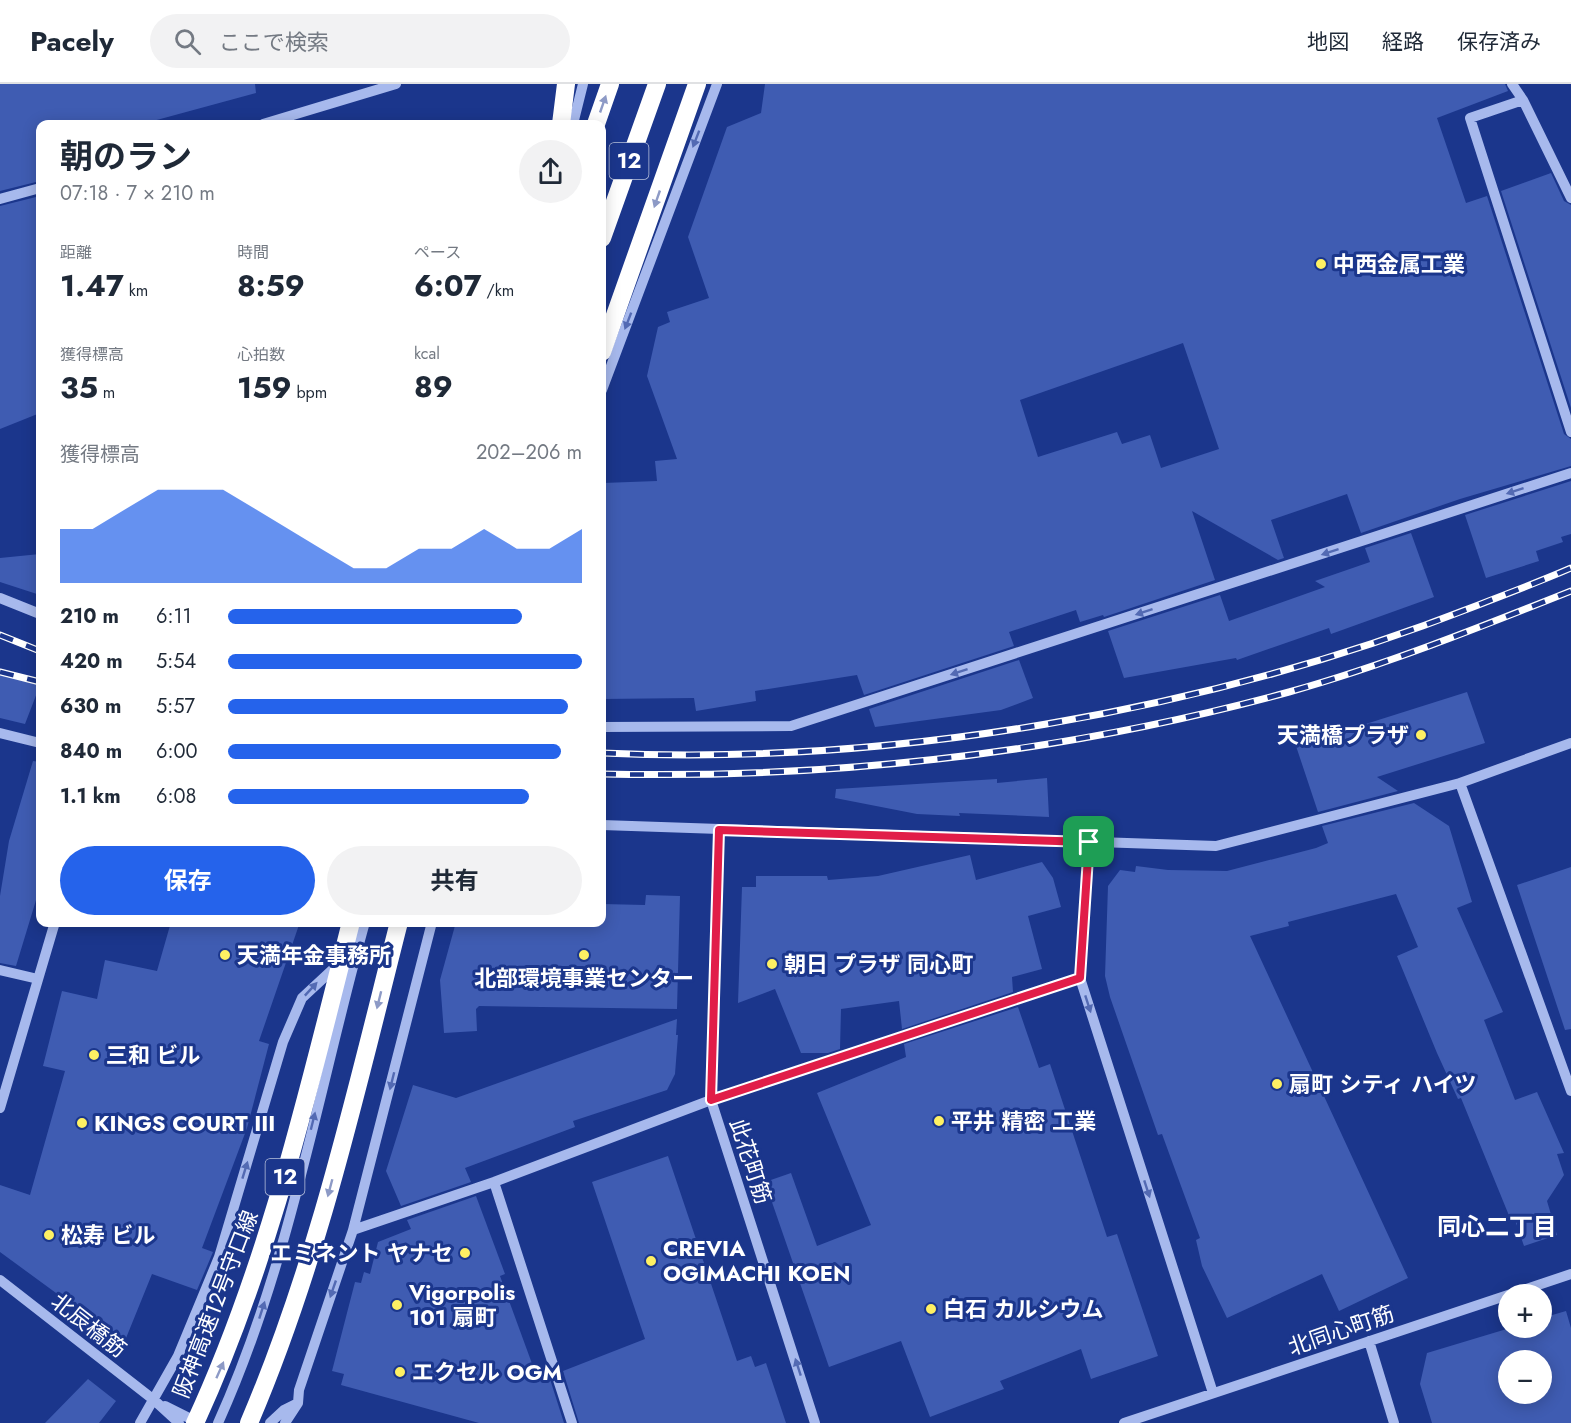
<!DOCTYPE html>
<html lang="ja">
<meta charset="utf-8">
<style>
:root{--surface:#fff;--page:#f2f2f3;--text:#1f2937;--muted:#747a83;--line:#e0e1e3;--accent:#2563eb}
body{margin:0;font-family:Jost,"Noto Sans JP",sans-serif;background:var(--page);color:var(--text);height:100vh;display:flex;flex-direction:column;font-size:22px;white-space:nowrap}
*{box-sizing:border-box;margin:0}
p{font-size:20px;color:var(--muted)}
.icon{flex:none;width:33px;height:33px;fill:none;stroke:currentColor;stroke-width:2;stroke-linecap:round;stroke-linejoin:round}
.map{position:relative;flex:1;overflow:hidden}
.side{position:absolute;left:36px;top:36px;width:570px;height:807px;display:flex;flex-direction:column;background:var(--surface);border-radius:12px;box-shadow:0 3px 15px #0003}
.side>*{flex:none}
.buttons{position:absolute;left:1498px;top:1200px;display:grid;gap:12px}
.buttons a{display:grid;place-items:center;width:54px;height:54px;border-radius:50%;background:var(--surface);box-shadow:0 3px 15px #0003;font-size:30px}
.pin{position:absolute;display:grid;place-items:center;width:51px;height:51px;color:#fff;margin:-26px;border-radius:12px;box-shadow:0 3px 9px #0006}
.round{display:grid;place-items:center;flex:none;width:63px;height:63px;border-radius:32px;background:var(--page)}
.overview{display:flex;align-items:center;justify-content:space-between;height:102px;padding:0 24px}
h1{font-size:33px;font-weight:700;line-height:45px}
.stats{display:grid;grid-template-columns:repeat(3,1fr);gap:9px;height:102px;padding:6px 24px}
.stats div{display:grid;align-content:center}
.stats b{font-size:30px;font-weight:700}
.stats small{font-size:16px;font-weight:400}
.stats p{font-size:16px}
.chart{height:168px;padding:12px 24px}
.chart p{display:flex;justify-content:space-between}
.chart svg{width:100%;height:108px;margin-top:6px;fill:var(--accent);opacity:.7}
.button{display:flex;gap:12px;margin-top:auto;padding:12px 24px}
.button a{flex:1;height:69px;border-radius:36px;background:var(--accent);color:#fff;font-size:24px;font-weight:700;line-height:69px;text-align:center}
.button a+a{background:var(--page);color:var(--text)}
ul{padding:0 24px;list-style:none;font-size:20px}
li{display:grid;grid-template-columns:96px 72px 1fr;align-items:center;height:45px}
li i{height:15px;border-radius:8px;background:var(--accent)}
header{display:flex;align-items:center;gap:36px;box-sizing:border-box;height:84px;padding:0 30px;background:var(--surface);border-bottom:2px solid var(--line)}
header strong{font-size:28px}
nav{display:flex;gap:33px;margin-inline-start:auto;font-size:21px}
.search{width:420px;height:54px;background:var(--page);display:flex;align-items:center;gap:15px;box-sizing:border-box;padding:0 21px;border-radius:33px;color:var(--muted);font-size:22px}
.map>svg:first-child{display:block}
</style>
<header>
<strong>Pacely</strong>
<div class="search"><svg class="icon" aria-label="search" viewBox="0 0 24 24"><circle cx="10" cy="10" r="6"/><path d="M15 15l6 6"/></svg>ここで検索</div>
<nav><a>地図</a><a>経路</a><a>保存済み</a></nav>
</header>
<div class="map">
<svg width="1571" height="1339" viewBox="0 0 1571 1339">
<rect width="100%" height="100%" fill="#1b368c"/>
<path fill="#3f5cb2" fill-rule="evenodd" d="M0,0h255l1,9 -114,31h-102v57l-40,10z
M765,0h740l3,7 -71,27 29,85 21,-7 77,238 7,5v27l-111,33 -99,34 -14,-39 -76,26 13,38 -6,2 -86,-49 23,69 -111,37 -1,-2 -23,7 -4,-12 -67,22 5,14 -150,49 -7,-20 -102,16 1,10 -60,10 -2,-13 -92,1 1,-216 54,-2 -2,-20 22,-2 -30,-83 11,-49 12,-5 -3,-10 42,-14 -21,-61 39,-110 34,-14zM1183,259l36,106 -58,19 -11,-33 -28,9 -5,-12 -79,25 -18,-57z
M1551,89l13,28 7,4v203l-70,-217z
M40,112v217l-40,16v-223z
M1571,397v53l-10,3 2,5 -27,9 3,10 -53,17 -21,-63z
M1411,449l23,64 -103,37 -2,-6 -92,32 -1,-2 -112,20 -16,-47 112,-36 9,26 96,-34 -10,-6 55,-19 -5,-14z
M40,470v41l-40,-13v-24z
M1019,576l14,38 -32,12 -126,17 -6,-18z
M0,587l40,14 -15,39 -25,-6z
M1467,608l18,51 -108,34 21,14 -80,21 -22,-66z
M33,677l7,1v125l-24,79 -16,-3v-67l9,-55z
M1047,694l2,39 -90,-4 1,3 -43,-2 -82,-16 1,-9 161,-10v4z
M1414,719l35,23 23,76 -15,6 46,104 -19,8 31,80 22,-8 27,61 -7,1 7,21 -17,26 10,34 -33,11 -10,-29 -4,1 -49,-120 -3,1 -21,-46 -40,-97 21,-9 -22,-53 -108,28 1,4 -39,10 158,342 -69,33 -17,-37 -95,44 -25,-52 -6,-26 4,-2 -38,-104 -4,1 -48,-138 -5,-21 3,-90 12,-16 15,2 1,-6 32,4 59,1 89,-23 12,-5 -6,-17z
M970,771l6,25 66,-18 11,16 8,29 -33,9 14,53 -30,8 1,15 -111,37 -3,-28 -58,8 -1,40 -12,4h-27l-26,-64 -37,14 4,-116h14v-11h71l1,4 50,-4z
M1571,783v162l-6,1 -48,-145z
M646,811l34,1 -3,113 -198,-3 -3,3 1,22 -33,2 -4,-53 16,-58h146v-18l43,1z
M171,838h129l-41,119 10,3 -22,84 -45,120 11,4 -16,38 -45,-16 -30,74 -41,-34 1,-2 -82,-60v-67l30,10 35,-124 -22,-5 19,-75 35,8 8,-39 52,11z
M1018,923l21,61 11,-4 57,173 10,-3 41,122 -67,23 -10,-30 -81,32 4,8 -74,28 -29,-76 -72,26 -64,-185 26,-9 26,73 54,-21 -54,-132 89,-36 -2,-13z
M677,935l-1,16h2l-3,39 -8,16 -94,31 2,6 -110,41 6,14 -70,24 -15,-35 27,-86 43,13z
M668,1072l69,205 14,-5 4,11 11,-4 20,60h-207l-16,-52 82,-32 -53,-157z
M476,1112l29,78 -5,2 38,104 11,-4 15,47h-85l-138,-38 3,-11 -12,-3 23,-89 6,1 3,-11 6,2 8,-32 33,-13 -4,-9z
M1566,1227l5,17v95h-139l-12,-39 7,-31 83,-25h32v-10zM1509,1276h33v34h-33z
M88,1295l28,22 -17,22h-54z"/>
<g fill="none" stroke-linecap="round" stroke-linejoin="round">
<path stroke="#a7b9ed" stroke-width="10" d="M1512,0l11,16 48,98
M1523,16l-53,18 101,314
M263,40l133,-40
M573,40l10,-40
M0,115l40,-11
M602,306l115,-306
M0,514l40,16
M602,643l189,-1 780,-253
M0,649l40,10
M1460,699l111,308
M602,741l614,21 244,-63 111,-40
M719,746l-8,270 104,323
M1089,758l-9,136 133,415
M0,886l38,9
M0,1024l55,-186
M494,1098l78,241
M353,1146l141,-48 217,-82 369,-122
M0,1196l154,120 25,23
M1369,1257l25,82
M165,1322l34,17
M140,1339l38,-67 41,-99 64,-215 19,-44 57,-53
M218,1339c71,-156 101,-336 147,-501
M270,1339l14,-13 14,-7
M285,1339l13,-20 1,-13 54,-160 79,-308
M1124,1339l447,-149"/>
<path stroke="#fff" stroke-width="18" d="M561,40l5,-40
M596,40l14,-40
M602,154l55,-154
M602,268l95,-268
M249,1339c69,-161 107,-332 150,-501"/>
<g stroke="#fff" stroke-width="7">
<path id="rail" d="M0,551l40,16
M0,588l40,10
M602,669c288,13 603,-41 871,-146 33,-13 66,-25 98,-39
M602,690c231,5 463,-21 687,-82 96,-27 189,-64 282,-101"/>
</g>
<use href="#rail" stroke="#1b368c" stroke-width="4.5" stroke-dasharray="14" stroke-linecap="butt"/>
<path stroke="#fff" stroke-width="18" d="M195,1339c74,-160 113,-331 156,-501"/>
</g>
<defs><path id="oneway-solid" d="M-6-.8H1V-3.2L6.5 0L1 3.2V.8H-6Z" transform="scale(1.5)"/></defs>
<g fill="#8d9ac6">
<use href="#oneway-solid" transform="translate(603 20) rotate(-71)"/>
<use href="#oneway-solid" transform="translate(657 115) rotate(109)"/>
<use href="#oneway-solid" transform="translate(379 916) rotate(104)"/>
<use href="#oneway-solid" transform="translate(330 1104) rotate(105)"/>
<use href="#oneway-solid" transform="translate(220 1286) rotate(-66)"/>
</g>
<g fill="#536ab3">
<use href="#oneway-solid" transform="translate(696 55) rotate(111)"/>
<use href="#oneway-solid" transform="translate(628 237) rotate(111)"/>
<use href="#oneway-solid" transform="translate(1515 407) rotate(162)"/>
<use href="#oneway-solid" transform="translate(1330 468) rotate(162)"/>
<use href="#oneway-solid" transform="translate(1144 528) rotate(162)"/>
<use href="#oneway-solid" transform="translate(959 588) rotate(162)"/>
<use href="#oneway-solid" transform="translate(311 905) rotate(-47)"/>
<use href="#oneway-solid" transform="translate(1088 920) rotate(72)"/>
<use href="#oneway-solid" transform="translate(392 997) rotate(104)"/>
<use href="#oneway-solid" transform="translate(313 1037) rotate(-76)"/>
<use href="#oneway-solid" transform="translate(245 1086) rotate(-73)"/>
<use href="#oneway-solid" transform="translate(1147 1105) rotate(72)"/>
<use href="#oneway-solid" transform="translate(333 1205) rotate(109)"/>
<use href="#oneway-solid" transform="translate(262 1226) rotate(-72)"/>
<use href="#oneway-solid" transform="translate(798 1283) rotate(-108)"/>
</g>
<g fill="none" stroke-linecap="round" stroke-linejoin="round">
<g stroke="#fff" stroke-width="12">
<path id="route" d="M719,746l370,12 -9,136 -369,122z"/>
</g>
<use href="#route" stroke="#e11d48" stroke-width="8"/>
</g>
<g fill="#fef063" stroke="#1b368c" stroke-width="2">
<circle cx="1321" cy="180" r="6"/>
<circle cx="1421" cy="651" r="6"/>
<circle cx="225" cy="871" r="6"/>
<circle cx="584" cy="871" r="6"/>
<circle cx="772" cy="880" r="6"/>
<circle cx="94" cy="971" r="6"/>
<circle cx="1277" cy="1000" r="6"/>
<circle cx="939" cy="1037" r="6"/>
<circle cx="82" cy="1039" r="6"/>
<circle cx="49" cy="1151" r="6"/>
<circle cx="465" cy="1169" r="6"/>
<circle cx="651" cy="1177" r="6"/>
<circle cx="397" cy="1221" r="6"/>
<circle cx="931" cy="1225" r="6"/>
<circle cx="400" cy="1288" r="6"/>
</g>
<g text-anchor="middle" stroke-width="6" stroke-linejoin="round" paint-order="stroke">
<g fill="#1b368c" stroke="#bbc3dc" stroke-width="1.5">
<rect x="609.5" y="59" width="39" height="36" rx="4.5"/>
<rect x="265.5" y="1075" width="39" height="36" rx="4.5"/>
</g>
<g font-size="21" font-weight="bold" fill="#fff">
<text x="629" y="84">12</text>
<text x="285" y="1100">12</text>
</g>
<g font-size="22" font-weight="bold" fill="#fff" stroke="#1b368c" text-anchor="start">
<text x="1333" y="188">中西金属工業</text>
<text x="1409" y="659" text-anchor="end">天満橋プラザ</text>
<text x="237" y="879">天満年金事務所</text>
<text x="784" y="888">朝日 プラザ 同心町</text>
<text x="584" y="902" text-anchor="middle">北部環境事業センター</text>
<text x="106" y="979">三和 ビル</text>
<text x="1289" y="1008">扇町 シティ ハイツ</text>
<text x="951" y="1045">平井 精密 工業</text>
<text x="94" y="1047">KINGS COURT III</text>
<text x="61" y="1159">松寿 ビル</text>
<text x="663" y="1172">CREVIA<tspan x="663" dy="25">OGIMACHI KOEN</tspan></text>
<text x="453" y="1177" text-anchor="end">エミネント ヤナセ</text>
<text x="409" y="1216">Vigorpolis<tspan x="409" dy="25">101 扇町</tspan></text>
<text x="943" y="1233">白石 カルシウム</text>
<text x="412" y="1296">エクセル OGM</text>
</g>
<g font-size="22" fill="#fff" stroke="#1b368c">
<text transform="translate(751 1077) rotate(72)" y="8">此花町筋</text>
<text transform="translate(215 1220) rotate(-69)" y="8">阪神高速12号守口線</text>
<text transform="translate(89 1241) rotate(38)" y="8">北辰橋筋</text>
<text transform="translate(1341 1246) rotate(-19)" y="8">北同心町筋</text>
</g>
<g font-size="24" font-weight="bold" fill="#fff" stroke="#1b368c">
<text x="1497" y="1151">同心二丁目</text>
</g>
</g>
</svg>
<div class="buttons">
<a>+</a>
<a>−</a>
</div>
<div class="pin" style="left:1089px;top:758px;background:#1e9e55"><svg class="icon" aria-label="arrive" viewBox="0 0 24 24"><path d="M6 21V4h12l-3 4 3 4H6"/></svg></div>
<section class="side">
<div class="overview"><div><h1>朝のラン</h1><p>07:18 · 7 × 210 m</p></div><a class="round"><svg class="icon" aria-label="share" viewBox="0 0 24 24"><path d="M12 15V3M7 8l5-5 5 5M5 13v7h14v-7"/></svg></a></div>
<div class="stats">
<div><p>距離</p><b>1.47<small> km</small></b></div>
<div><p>時間</p><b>8:59</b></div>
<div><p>ペース</p><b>6:07<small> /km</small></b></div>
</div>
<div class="stats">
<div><p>獲得標高</p><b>35<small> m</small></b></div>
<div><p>心拍数</p><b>159<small> bpm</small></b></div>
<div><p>kcal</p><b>89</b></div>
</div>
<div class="chart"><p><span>獲得標高</span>202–206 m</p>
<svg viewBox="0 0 160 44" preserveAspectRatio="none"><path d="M0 44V22L10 22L20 14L30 6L40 6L50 6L60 14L70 22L80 30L90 38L100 38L110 30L120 30L130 22L140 30L150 30L160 22V44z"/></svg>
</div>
<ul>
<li><b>210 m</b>6:11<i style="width:83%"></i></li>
<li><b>420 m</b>5:54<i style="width:100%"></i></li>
<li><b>630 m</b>5:57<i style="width:96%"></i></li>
<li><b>840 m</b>6:00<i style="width:94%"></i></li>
<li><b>1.1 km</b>6:08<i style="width:85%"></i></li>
</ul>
<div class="button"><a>保存</a><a>共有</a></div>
</section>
</div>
